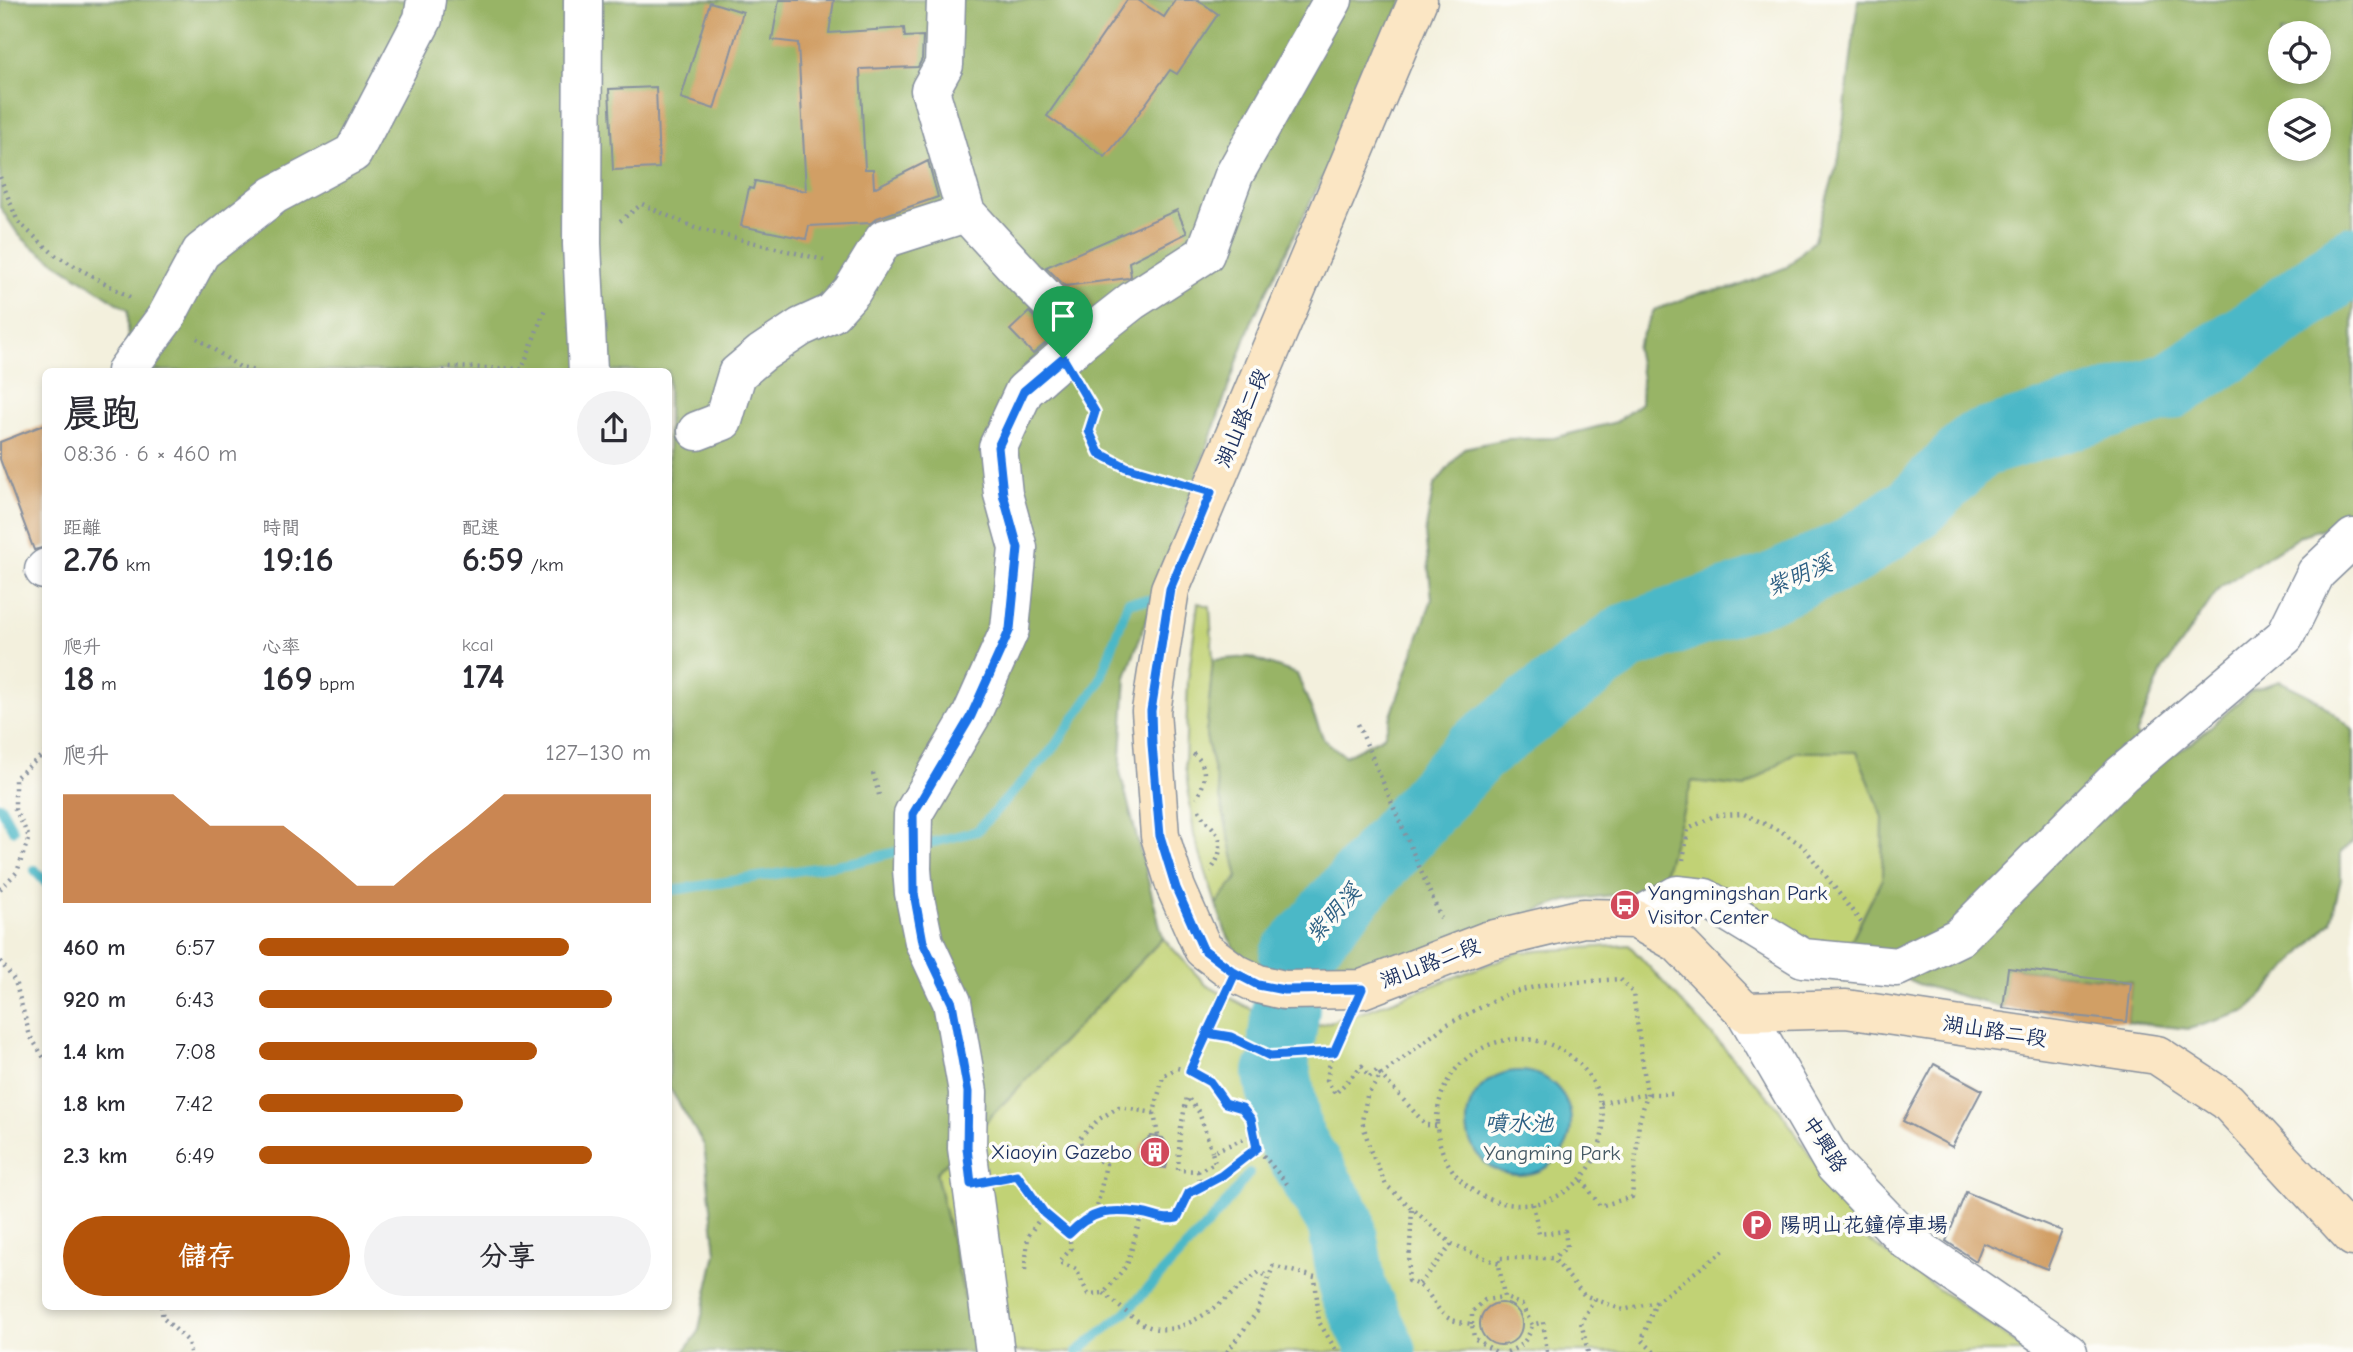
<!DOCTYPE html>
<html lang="zh-TW">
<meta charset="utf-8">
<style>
:root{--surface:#fff;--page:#f2f2f3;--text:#2b2b33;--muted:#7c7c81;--accent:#b45309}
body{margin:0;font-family:"Comic Neue","LXGW WenKai TC",sans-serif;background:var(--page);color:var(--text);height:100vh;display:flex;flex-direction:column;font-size:26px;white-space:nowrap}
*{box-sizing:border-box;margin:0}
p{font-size:23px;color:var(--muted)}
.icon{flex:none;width:38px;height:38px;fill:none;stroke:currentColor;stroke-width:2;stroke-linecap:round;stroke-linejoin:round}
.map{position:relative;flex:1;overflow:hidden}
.side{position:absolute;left:42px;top:368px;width:630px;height:942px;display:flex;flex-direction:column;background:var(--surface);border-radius:10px;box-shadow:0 4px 10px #0003}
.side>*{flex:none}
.controls{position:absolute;left:2268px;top:21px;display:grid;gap:14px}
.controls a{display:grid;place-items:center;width:63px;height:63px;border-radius:50%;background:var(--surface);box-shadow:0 4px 10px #0003;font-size:35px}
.pin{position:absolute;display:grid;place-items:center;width:60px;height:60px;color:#fff;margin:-72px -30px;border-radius:50% 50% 50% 0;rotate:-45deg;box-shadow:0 0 7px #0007}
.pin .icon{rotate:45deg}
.round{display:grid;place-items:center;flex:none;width:74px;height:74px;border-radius:37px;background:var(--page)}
.head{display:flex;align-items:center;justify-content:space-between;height:119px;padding:0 21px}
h1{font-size:38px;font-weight:600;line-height:52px}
.figures{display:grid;grid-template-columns:repeat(3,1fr);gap:10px;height:119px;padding:7px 21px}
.figures div{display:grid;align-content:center}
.figures b{font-size:35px;font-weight:600}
.figures small{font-size:19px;font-weight:400}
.figures p{font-size:19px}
.chart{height:196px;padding:14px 21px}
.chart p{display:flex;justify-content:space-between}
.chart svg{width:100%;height:126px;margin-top:7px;fill:var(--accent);opacity:.7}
.primary-button{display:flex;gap:14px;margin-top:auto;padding:14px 21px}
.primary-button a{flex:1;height:80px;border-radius:42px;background:var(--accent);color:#fff;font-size:28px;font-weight:600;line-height:80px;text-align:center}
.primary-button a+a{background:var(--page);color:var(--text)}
ul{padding:0 21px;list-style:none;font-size:23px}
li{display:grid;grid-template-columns:112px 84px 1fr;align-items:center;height:52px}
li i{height:18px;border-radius:9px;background:var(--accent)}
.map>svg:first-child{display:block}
</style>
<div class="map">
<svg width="2353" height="1352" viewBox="0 0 2353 1352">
<rect width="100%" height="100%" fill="#fdfcf7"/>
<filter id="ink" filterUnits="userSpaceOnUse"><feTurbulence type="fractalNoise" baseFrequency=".0143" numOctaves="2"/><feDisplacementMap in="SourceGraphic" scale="14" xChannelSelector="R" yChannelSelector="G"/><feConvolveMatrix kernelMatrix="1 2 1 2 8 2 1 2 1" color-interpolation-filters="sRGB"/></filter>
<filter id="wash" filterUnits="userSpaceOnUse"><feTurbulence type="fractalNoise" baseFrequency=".00686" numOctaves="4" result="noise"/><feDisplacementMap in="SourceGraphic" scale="28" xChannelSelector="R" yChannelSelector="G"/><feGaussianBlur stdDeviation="1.57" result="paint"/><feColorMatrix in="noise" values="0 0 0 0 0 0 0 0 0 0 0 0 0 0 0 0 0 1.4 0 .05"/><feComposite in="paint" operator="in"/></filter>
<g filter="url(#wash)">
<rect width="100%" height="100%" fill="#f3f0dd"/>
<path fill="#c1d274" stroke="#6e8069" stroke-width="2" d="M1198,603l12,3 3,54 -7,76 32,141 -22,27 -22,-69 -9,-70 3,-85z
M1795,752h62l26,65 -1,62 -36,72 -41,-4 -144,-63 31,-103 53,6z
M1163,938l43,47 56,30 47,13 54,-16 157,-60 109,-7 150,163 86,130 163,114h-1051l-41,-179z"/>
<path fill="#98b466" stroke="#5a7262" stroke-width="2" fill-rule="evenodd" d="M0,0h1403l-27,69 -125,254 -125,354 -6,95 43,166 -227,235 41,179h-293l14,-19 18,-80 -12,-108 -35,-58 -1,-716h-540v-61l-97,-64 -13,-12 -18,-27z
M1858,0h495v522l-7,-1 -44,14 -82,52 -58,84 -26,64 25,27 32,-20 59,-52 28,-9 36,18 34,28 3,4v110l-12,11v27l-10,43 -84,89 -58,18 -62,-7 4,-40 -122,-14 -6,40 -85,-24 -72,-33 36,-72 1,-62 -26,-65h-62l-50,35 -53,-6 -31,103 -26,8 -69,9 -191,66 -52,9 -56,-6 -30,-18 -11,-19 -10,-29 22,-27 -32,-141 7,-76 36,-3 48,17 27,66 21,16 39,-20 48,-137 -7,-66 9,-47 30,-38 43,-9 47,-1 62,-16 25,-19 1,-25 -6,-30 18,-38 49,-18 31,-4 53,-21 27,-27 25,-82zM2280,33h39v39h-39zM2280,110h39v39h-39z"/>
<path fill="#4bb8c7" stroke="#337492" stroke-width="2" d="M1467 1123a52 52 0 1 1 104 0a52 52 0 1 1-104 0Z"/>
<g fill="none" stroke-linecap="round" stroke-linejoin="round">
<path stroke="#4bb8c7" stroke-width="10" d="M0,806l13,24
M35,870l11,13
M668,891l192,-30 117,-30 75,-81 47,-67 29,-81 21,-2
M1282,1142l7,-7
M1077,1352l50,-41 94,-101 28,-37"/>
<path stroke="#4bb8c7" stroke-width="68" d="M1293,957l182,-205 152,-115 145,-50 80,-36 63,-44 62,-62 194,-59 93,-60 89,-66
M1282,1036l4,-28
M1277,1073l12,62 52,87 12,68 30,62"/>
</g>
<g id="blocks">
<path fill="#d19f65" d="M779,0h55l-5,33 75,-5 1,9 18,-1 -1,23 -4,8 -58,2 5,100h8l1,19 54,-27 10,36 -61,21 -6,5 -62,3 -3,13 -65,-13 8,-38 4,1 2,-8 51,10 -8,-148 -26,-3z
M1127,0h11l26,17 11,-17h23l20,14 -41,60 -7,-4 -46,64 -19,23 -58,-41z
M710,2l33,10 -29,97 -33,-11z
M656,87l3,81 -46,2 -4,-81z
M1177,210l10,23 -58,29 2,14 -3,2 -63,8 -19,-19z
M1029,312l24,25 -20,17 -23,-24z
M46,424v123l-12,3 -34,-91v-17z
M2008,968l123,15 -4,39 -124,-14z
M1934,1064l48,26 -30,57 -49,-26z
M1151,1136l12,2 7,11 -4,19 -20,-3 -7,-11 3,-11z
M1966,1192l96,39 -15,38 -64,-26 -7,18 -30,-20z
M1480 1324a21 21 0 1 1 42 0a21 21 0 1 1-42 0Z"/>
</g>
</g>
<g filter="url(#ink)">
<use href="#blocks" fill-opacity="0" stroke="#87909e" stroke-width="2"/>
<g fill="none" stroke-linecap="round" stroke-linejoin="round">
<g stroke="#87909e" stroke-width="41">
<path id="street" d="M583,0l-1,244 6,127
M946,0l-2,65 -14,25 36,123
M126,371l40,-54 35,-65 73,-57 79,-42 70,-134 3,-19
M697,431l26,-10 14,-47 25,-21 39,-26 31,-14 20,-22 32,-52 82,-26 59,64 60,61
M44,570l2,-2
M1635,919l42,-24 28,3 98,60 94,9 62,-30 163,-163 163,-138 31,-63 37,-35
M1745,1012l89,153 72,75 162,112
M995,1352l-28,-204 1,-56 -16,-90 -28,-60 -10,-49 -2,-24 1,-55 58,-98 39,-87 8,-81 -15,-54 -5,-47 26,-56 61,-53 47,-37 73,-47 29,-79 99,-175"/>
</g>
<g stroke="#87909e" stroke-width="41">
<path id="secondary" d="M1418,0l-248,589 -19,122 9,125 16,52 27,61 32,24 23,11 26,6 78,-1 125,-48 96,-23 52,1 43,24 67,69 101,-3 311,46 70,46 126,136"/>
</g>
<path stroke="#87909e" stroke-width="4.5" stroke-dasharray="2 5" stroke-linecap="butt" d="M0,177l18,45 37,33 78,44
M620,221l22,-17 53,24 133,33
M197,338l44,30 14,3
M444,371l5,-4 73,2 23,-60
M1082,390l13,22 -6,19 10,22 27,14 50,15
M1358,724l83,194
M1193,754c16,10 12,30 4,44
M873,773l6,22
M1199,810c3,8 8,12 14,18 12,13 7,31 -3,43
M1683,860l5,-31 28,-14 28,-1 38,18 21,14 60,79
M0,889l17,-17 12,-35 -14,-28v-31l31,-26
M0,961l15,20 15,55 16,25
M1219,1007l-12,26 24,4 39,19 64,-4
M1345,1026l-15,34 -3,20 8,14 27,-28 7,11 9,-7 3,5 -14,21 -5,25 9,31 15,33 66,59 47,20
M1437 1122a83 83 0 1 1 166 0a83 83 0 1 1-166 0Z
M1190,1071l17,-38
M1601,1103l46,-9h27
M1154,1113l4,23
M1436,1126l-10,-1 -45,-50 65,-50 63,-32 39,-9 72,-5 13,14 14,101 -8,29 -7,74 -32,9 -19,-28
M1212,1152l-13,-40 -12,-15 -7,35 -2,38 20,1 17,-8 -3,-11 42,-17
M1198,1171l3,15
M1009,1176l8,-1 27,38 25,21 14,-14 13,-7h46l21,8 14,-3 13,-25 31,-17 36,-28
M1533,1204l6,30 26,-3 2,16 -14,11
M1412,1210l-4,71c26,7 24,29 42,38 6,3 15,4 22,5l2,14 22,14
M1096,1213l10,-49 -21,-10 -6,-15 20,-20 20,-12 35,6 9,-37 14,-8 13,3 20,11 15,21 17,5 9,11 6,29 32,38
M1069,1234l2,15 -12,13 17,7 12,25 16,-1 23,-28 15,-52
M1025,1270l3,-34 16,-23
M1419,1284l33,-40
M1104,1293c13,11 28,26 43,33 38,16 84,-33 112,-54l10,5
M161,1306l2,12 25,23 2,11
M1472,1324v-12l13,-12 19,-3
M1227,1352l30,-40 16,-46 42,11 4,45 18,30
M1507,1352c14,-5 22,-13 25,-27
M1547,1352l-4,-30 -11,3 -10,-20 -18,-8 -6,-39h55l31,37 39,15 33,-8 68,-52
M1588,1352l-7,-30 13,-23
M1654,1352l-12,-12 14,-38"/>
<use href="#street" stroke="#fff" stroke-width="38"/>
<use href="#secondary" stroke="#fbe6c4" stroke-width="38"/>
</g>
</g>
<g fill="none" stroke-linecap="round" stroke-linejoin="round" filter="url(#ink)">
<g stroke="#fff" stroke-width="14">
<path id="route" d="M1063,358l-39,33 -26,56 5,47 15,54 -8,81 -39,87 -58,98 1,79 9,49 29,61 16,89 -1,56 4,36 46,-9 27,38 25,21c22,-23 39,-25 71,-21 16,2 20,8 37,5l12,-25 32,-17 36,-28 -6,-29 -9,-11 -17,-5 -15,-21 -20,-11 45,-98 23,12 26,5 78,-1 -28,63 -64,4 -39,-19 -24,-4 28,-60 -32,-24 -27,-61 -16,-52 -8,-92 -1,-33 19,-122 41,-97 -85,-25 -27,-14 -10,-22 6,-19 -32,-54"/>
</g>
<use href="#route" stroke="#1a73e8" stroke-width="9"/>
</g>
<defs>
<g id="bus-disc" transform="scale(1.575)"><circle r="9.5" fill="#d1495b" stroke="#fdfcf7"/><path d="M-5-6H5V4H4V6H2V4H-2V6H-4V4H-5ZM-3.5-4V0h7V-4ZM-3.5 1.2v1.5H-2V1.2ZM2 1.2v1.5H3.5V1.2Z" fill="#fff"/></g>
<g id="building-disc" transform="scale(1.575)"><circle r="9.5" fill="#d1495b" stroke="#fdfcf7"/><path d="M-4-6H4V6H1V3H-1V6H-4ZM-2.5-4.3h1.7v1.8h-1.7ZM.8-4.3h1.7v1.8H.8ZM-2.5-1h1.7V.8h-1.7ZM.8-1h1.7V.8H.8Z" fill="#fff"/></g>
<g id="parking-disc" transform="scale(1.575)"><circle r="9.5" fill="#d1495b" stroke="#fdfcf7"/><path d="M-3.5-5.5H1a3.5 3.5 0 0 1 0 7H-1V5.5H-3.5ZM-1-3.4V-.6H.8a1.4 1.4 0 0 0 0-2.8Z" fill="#fff"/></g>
</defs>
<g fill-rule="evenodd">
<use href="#bus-disc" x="1625" y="905"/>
<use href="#building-disc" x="1155" y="1152"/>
<use href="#parking-disc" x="1757" y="1225"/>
</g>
<g text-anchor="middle" stroke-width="7" stroke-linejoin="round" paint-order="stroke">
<g font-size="21" fill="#1b2f5e" stroke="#fdfcf7">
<text transform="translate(1242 418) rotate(-67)" y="7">湖山路二段</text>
<text transform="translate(1430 963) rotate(-21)" y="7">湖山路二段</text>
<text transform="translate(1995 1031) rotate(9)" y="7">湖山路二段</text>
<text transform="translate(1825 1144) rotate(57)" y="7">中興路</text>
</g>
<g font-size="21" fill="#1b2f5e" stroke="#fdfcf7" text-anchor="start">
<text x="1648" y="900">Yangmingshan Park<tspan x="1648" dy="24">Visitor Center</tspan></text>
<text x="1132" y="1159" text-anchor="end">Xiaoyin Gazebo</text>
<text x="1780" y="1232">陽明山花鐘停車場</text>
</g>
<g font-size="21" fill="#445864" stroke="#fdfcf7">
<text x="1552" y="1160">Yangming Park</text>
</g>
<g font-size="23" font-style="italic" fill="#2c5f83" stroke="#fdfcf7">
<text transform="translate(1799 575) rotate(-23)" y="8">紫明溪</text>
<text transform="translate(1333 913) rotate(-48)" y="8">紫明溪</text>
<text x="1519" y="1131">噴水池</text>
</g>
</g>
</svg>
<div class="controls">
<a><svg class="icon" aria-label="locate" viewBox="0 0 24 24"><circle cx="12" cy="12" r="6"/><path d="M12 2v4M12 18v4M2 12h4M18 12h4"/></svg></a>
<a><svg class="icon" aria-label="layers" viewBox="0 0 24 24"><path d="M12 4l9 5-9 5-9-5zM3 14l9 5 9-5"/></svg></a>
</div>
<div class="pin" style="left:1063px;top:358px;background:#1e9e55"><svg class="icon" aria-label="arrive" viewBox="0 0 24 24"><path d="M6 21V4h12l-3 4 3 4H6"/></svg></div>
<section class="side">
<div class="head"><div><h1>晨跑</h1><p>08:36 · 6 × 460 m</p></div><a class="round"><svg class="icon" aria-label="share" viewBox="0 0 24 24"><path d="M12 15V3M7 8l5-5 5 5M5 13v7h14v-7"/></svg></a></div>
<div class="figures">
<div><p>距離</p><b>2.76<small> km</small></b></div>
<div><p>時間</p><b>19:16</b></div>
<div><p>配速</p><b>6:59<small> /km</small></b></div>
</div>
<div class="figures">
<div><p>爬升</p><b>18<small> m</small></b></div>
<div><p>心率</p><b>169<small> bpm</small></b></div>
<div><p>kcal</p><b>174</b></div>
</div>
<div class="chart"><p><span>爬升</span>127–130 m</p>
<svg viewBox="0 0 160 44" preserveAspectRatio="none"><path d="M0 44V6L10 6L20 6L30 6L40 17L50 17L60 17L70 27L80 38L90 38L100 27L110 17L120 6L130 6L140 6L150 6L160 6V44z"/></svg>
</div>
<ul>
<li><b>460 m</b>6:57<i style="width:79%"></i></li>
<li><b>920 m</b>6:43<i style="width:90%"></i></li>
<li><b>1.4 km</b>7:08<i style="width:71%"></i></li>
<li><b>1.8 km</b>7:42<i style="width:52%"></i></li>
<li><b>2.3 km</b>6:49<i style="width:85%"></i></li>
</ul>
<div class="primary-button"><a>儲存</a><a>分享</a></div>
</section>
</div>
